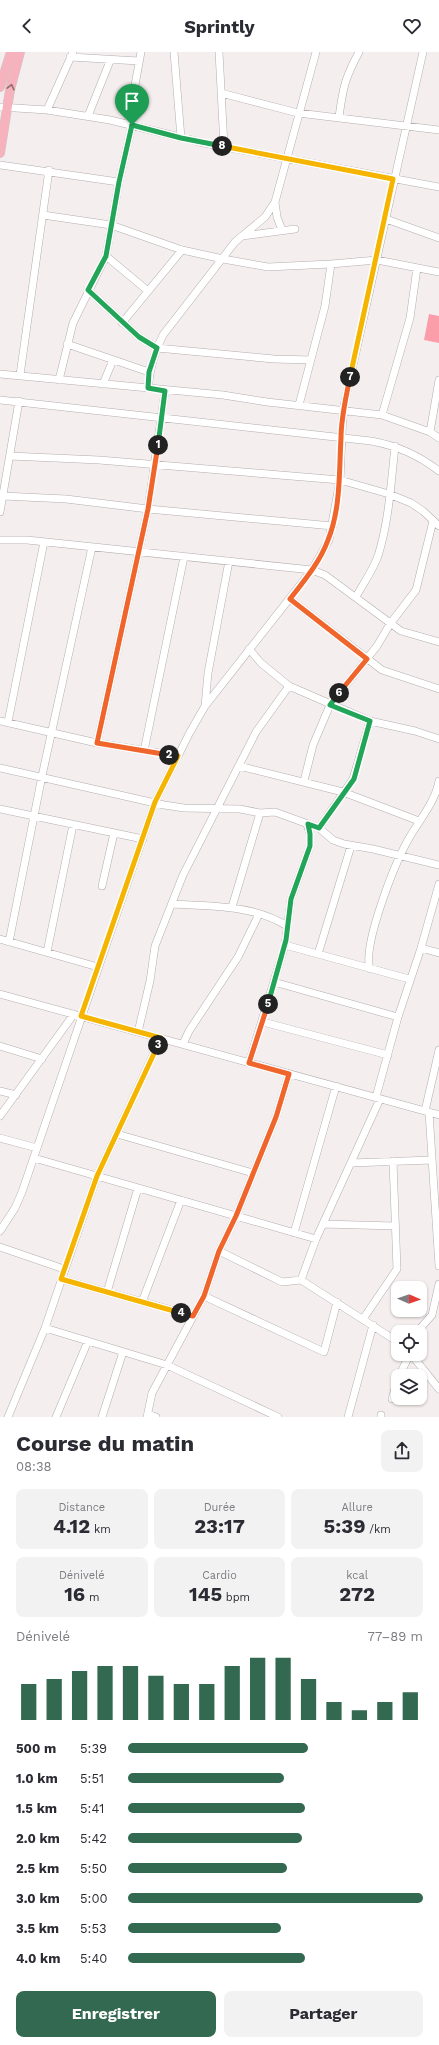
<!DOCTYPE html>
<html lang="fr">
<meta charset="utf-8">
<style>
:root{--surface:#fff;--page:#f2f2f3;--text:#2b2b33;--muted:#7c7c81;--accent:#326950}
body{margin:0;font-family:"Work Sans",sans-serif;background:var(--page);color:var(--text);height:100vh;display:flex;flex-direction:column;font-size:15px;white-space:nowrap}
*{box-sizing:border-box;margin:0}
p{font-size:13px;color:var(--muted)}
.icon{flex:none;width:22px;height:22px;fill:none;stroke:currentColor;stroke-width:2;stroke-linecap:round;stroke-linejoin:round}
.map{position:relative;height:1365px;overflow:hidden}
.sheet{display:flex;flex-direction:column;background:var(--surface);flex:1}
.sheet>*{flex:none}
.needle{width:26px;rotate:92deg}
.controls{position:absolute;left:391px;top:1229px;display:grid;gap:8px}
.controls a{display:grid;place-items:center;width:36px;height:36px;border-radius:8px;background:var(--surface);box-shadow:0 1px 3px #0004;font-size:20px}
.pin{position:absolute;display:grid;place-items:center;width:34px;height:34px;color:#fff;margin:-41px -17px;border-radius:50% 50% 50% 0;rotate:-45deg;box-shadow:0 0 4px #0007}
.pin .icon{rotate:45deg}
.km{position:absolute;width:20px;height:20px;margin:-10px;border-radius:50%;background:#222;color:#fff;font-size:11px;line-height:20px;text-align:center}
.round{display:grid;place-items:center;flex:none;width:42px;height:42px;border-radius:8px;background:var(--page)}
.head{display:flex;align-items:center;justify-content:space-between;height:68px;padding:0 16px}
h1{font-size:22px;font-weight:700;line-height:30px}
.figures{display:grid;grid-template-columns:repeat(3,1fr);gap:6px;height:68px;padding:4px 16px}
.figures div{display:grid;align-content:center;border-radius:8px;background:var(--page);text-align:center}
.figures b{font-size:20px;font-weight:700}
.figures small{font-size:11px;font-weight:400}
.figures p{font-size:11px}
.chart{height:112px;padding:8px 16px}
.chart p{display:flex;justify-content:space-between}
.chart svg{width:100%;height:72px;margin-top:4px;stroke:var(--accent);stroke-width:6}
.action{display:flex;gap:8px;margin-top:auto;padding:8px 16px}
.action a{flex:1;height:46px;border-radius:8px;background:var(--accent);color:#fff;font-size:16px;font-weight:700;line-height:46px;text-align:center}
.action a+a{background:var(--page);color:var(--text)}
ul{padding:0 16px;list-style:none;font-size:13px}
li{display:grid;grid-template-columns:64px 48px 1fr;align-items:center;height:30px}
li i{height:10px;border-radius:5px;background:var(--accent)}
header{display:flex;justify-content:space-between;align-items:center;height:52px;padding:0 16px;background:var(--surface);font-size:18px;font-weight:700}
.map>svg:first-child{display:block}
</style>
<header><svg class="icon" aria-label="back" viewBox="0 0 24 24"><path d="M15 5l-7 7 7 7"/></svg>Sprintly<svg class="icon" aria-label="heart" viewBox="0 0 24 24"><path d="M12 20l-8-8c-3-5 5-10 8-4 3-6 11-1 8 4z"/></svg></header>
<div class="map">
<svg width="439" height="1365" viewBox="0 0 439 1365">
<rect width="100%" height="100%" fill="#f5eeef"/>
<path fill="#fb9eaa" d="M429,262l10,2v27l-15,-3z"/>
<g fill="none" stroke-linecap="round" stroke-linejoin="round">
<g stroke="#b4adae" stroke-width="8">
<path id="minor" d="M174,0l7,86
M219,0l5,94
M70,5l69,4
M221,41l77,20 141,17
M0,55l47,3 63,10 94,23 235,44
M47,58l26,-58
M88,64l22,-55
M339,65c4,-30 6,-39 20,-65
M128,72l13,-72
M0,113l119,17
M43,163l68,10 71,25 41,9 45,8 63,-3 46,-4 62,12
M386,167l53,19
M282,178l-5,-13 -2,-15 41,-150
M242,184l23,-19 10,-15
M106,204l42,35
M88,238l51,47 18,11 117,11 37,1
M122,271l60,-73
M67,292l82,28
M0,322l223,21 44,7 115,13 48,17 9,6
M20,323l29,-205
M59,328l14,-57 33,-67 13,-74 13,-57
M103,332l10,-24
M148,336c2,-19 6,-36 15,-53l72,-93 7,-6 53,-7
M0,348l371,41c27,5 47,14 68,30
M299,353l26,-99 6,-42
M382,363l28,-97 7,-50
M430,380l9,-52
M10,404l89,4 241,20 49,14 22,9 12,8 16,15
M3,444l63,3 82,10 185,17
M0,460l19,-111
M0,488h27l285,30 13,5 76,56 38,11
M356,545c7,-13 17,-27 22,-41 11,-35 13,-73 17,-110
M290,547l92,71 57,19
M249,597l12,14 28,23 81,35 45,10 24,8
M205,654l3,-33 21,-112
M0,669l97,22 81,13
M8,670l36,-180
M97,691l51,-234 17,-118
M144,699l40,-194
M239,714l104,26 76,29
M0,716l164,37 20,3 56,1 20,4 15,-1 44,16 14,12 11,4 29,5 66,16
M304,729l9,-36 17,-40 47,-59 13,-22 26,-34 17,-69
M0,757l143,30
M319,776l34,-49 17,-58
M102,834l12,-53
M173,852c39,2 80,1 114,22
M232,855l28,-94
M0,887l98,28
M9,890l33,-166 50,-229
M285,893l124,34
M421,896l18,5
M47,900l26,-127
M318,902l33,-108
M370,917c-8,-23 25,-106 38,-129 11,-20 27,-37 31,-59
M274,930l124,35
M0,942l439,121
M263,970l125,33
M138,980l12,-51 5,-35 28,-71 73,-143 33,-46
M183,992l6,-13 49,-74 21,-43
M0,994l42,13
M249,1011l36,-118 6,-46 19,-53v-12l-3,-10
M0,1039l16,4
M376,1045l22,-80 23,-69 18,-64
M425,1059l14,-61
M429,1060l10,154
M0,1064l74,-102
M117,1082l136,39
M0,1086l37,10
M34,1106l282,81
M351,1111l81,-3
M323,1172l72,2
M0,1179l15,-23 7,-16 133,-390 34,-68 16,-28 107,-136 17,-30 11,-60 3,-70 80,-358
M294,1181l42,-147
M0,1195l64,22
M219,1199l63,31 19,-2 97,62
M61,1227l132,37
M301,1228l15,-41 64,-140
M107,1240l31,-104
M204,1244l120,56 13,-50
M142,1250l39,-102
M363,1267l34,-50 -4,-108
M45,1276l122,37 111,52
M417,1280l15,-17 7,-31
M411,1302l28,35
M399,1324l11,-22
M392,1347l6,-21
M148,1362l8,3
M8,1365l37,-89 52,-152 64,-138
M56,1365l32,-76
M102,1365l21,-65
M147,1365l5,-24 52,-97 15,-45 17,-35 40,-99 13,-43
M348,1365l25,-92
M381,1365v-2"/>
</g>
<g stroke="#cbcaca" stroke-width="10">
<path id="major" d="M0,35l11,-35
M0,101l10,-63 10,-38"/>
</g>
<use href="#minor" stroke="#fff" stroke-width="7"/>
<use href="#major" stroke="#f7b3bd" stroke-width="9"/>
</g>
<defs><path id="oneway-chevron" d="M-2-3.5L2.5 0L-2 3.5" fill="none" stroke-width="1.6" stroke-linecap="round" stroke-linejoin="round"/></defs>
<use stroke="#8e6c70" href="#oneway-chevron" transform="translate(11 35) rotate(-76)"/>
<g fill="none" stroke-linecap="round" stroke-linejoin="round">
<g stroke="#fff" stroke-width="8">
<path id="split-1" d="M132,73l-13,57 -13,74 -18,34 51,47 18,11 -8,24 -1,16 17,3 -7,54"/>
</g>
<g stroke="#fff" stroke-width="8">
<path id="split-2" d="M158,393l-10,64 -51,234 72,12"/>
</g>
<g stroke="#fff" stroke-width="8">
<path id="split-3" d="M158,993l3,-7 -80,-22 74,-214 23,-46 -9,-1"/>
</g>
<g stroke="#fff" stroke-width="8">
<path id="split-4" d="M158,993l-61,131 -36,103 120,34"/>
</g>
<g stroke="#fff" stroke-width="8">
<path id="split-5" d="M181,1261l12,3 11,-20 15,-45 17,-35 40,-99 13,-43 -40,-11 19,-59"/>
</g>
<g stroke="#fff" stroke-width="8">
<path id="split-6" d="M268,952l18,-64 5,-41 19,-53v-12l-2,-10 11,4 35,-49 16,-58 -40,-16 9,-12"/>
</g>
<g stroke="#fff" stroke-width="8">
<path id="split-7" d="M339,641l28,-34 -77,-60c14,-18 30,-37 38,-59 13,-32 11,-69 13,-102 0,-21 5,-40 9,-61"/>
</g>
<g stroke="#fff" stroke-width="8">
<path id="split-8" d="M222,94l171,33 -43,198"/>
</g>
<g stroke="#fff" stroke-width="8">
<path id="split-9" d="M132,73l49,13 41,8"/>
</g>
<use href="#split-1" stroke="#22a559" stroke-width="5"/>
<use href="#split-2" stroke="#f0652b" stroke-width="5"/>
<use href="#split-3" stroke="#f5b400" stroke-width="5"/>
<use href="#split-4" stroke="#f5b400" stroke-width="5"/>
<use href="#split-5" stroke="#f0652b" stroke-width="5"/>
<use href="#split-6" stroke="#22a559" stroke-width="5"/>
<use href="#split-7" stroke="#f0652b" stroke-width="5"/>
<use href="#split-8" stroke="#f5b400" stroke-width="5"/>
<use href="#split-9" stroke="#22a559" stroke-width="5"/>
</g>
</svg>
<div class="controls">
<a><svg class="needle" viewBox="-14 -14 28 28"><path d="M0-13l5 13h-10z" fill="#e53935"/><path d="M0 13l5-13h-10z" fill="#7c7c81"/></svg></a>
<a><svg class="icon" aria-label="locate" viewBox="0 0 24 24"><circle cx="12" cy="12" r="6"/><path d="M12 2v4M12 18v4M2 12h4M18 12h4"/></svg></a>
<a><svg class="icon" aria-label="layers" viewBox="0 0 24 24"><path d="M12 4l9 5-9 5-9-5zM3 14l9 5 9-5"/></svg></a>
</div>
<div class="pin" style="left:132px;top:73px;background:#1e9e55"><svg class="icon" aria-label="arrive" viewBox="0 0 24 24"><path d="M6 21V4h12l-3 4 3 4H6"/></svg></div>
<b class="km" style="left:158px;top:393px">1</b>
<b class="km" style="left:169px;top:703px">2</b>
<b class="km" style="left:158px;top:993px">3</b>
<b class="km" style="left:181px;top:1261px">4</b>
<b class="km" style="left:268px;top:952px">5</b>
<b class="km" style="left:339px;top:641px">6</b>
<b class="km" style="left:350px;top:325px">7</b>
<b class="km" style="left:222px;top:94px">8</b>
</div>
<section class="sheet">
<div class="head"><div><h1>Course du matin</h1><p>08:38</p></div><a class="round"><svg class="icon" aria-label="share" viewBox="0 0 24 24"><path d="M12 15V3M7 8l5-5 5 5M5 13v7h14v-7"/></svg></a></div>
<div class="figures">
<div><p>Distance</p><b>4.12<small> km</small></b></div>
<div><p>Durée</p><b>23:17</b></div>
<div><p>Allure</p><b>5:39<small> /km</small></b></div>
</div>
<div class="figures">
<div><p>Dénivelé</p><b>16<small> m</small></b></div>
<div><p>Cardio</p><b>145<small> bpm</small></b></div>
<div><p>kcal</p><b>272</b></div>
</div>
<div class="chart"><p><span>Dénivelé</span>77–89 m</p>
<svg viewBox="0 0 160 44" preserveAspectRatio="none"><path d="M5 44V22M15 44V19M25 44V14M35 44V11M45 44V11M55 44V17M65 44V22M75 44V22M85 44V11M95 44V6M105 44V6M115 44V19M125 44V33M135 44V38M145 44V33M155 44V27"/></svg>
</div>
<ul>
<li><b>500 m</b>5:39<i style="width:61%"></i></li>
<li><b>1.0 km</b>5:51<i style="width:53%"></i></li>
<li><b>1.5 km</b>5:41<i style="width:60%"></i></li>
<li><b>2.0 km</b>5:42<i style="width:59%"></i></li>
<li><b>2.5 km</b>5:50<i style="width:54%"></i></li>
<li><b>3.0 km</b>5:00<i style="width:100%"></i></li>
<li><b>3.5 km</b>5:53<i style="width:52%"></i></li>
<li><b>4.0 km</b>5:40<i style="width:60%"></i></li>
</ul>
<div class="action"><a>Enregistrer</a><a>Partager</a></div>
</section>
